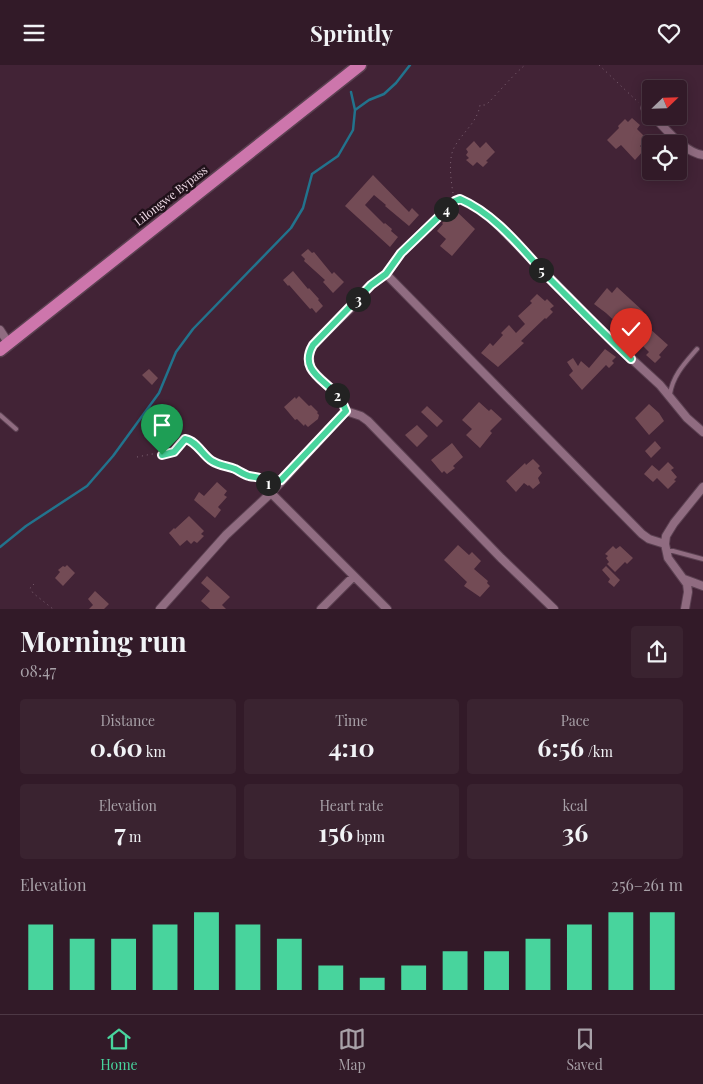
<!DOCTYPE html>
<meta charset="utf-8">
<style>
:root{--surface:#321a28;--page:#3a2330;--text:#f1f3f6;--muted:#a8a1a8;--line:#4d3845;--accent:#48d49d}
body{margin:0;font-family:"Playfair Display",serif;background:var(--page);color:var(--text);height:100vh;display:flex;flex-direction:column;font-size:19px;white-space:nowrap}
*{box-sizing:border-box;margin:0}
p{font-size:16px;color:var(--muted)}
.icon{flex:none;width:28px;height:28px;fill:none;stroke:currentColor;stroke-width:2;stroke-linecap:round;stroke-linejoin:round}
.map{position:relative;height:544px;overflow:hidden}
.sheet{display:flex;flex-direction:column;background:var(--surface);flex:1}
.sheet>*{flex:none}
.needle{width:32px;rotate:67deg}
.fabs{position:absolute;left:642px;top:15px;display:grid;gap:10px}
.fabs a{display:grid;place-items:center;width:45px;height:45px;border-radius:5px;background:var(--surface);box-shadow:0 2px 12px #0003,0 0 0 1px var(--line);font-size:25px}
.pin{position:absolute;display:grid;place-items:center;width:42px;height:42px;color:#fff;margin:-51px -21px;border-radius:50% 50% 50% 0;rotate:-45deg;box-shadow:0 0 5px #0007}
.pin .icon{rotate:45deg}
.km{position:absolute;width:25px;height:25px;margin:-12px;border-radius:50%;background:#222;color:#fff;font-size:14px;line-height:25px;text-align:center}
.round{display:grid;place-items:center;flex:none;width:52px;height:52px;border-radius:5px;background:var(--page)}
.head{display:flex;align-items:center;justify-content:space-between;height:85px;padding:0 20px}
h1{font-size:28px;font-weight:700;line-height:38px}
.metrics{display:grid;grid-template-columns:repeat(3,1fr);gap:8px;height:85px;padding:5px 20px}
.metrics div{display:grid;align-content:center;border-radius:5px;background:var(--page);text-align:center}
.metrics b{font-size:25px;font-weight:700}
.metrics small{font-size:14px;font-weight:400}
.metrics p{font-size:14px}
.chart{height:140px;padding:10px 20px}
.chart p{display:flex;justify-content:space-between}
.chart svg{width:100%;height:90px;margin-top:5px;stroke:var(--accent);stroke-width:6}
header{display:flex;justify-content:space-between;align-items:center;height:65px;padding:0 20px;background:var(--surface);font-size:22px;font-weight:700}
.tab-bar{display:flex;justify-content:space-around;align-items:center;height:70px;border-top:1px solid var(--line);background:var(--surface);font-size:14px;color:var(--muted)}
.tab-bar a{display:grid;justify-items:center;gap:2px}
.tab-bar .on{color:var(--accent)}
.map>svg:first-child{display:block}
</style>
<header><svg class="icon" aria-label="menu" viewBox="0 0 24 24"><path d="M4 6h16M4 12h16M4 18h16"/></svg>Sprintly<svg class="icon" aria-label="heart" viewBox="0 0 24 24"><path d="M12 20l-8-8c-3-5 5-10 8-4 3-6 11-1 8 4z"/></svg></header>
<div class="map">
<svg width="703" height="544" viewBox="0 0 703 544">
<rect width="100%" height="100%" fill="#422336"/>
<g fill="none" stroke-linecap="round" stroke-linejoin="round">
<path stroke="#22738d" stroke-width="2.5" d="M355,45l14,-10 15,-6 12,-11 14,-18
M0,482l26,-21 61,-40 26,-30 46,-63 17,-41 17,-23 98,-101 12,-20 9,-34 26,-18 15,-26 2,-20 -4,-18"/>
</g>
<path fill="#734b55" d="M632,53l8,7 -3,4 7,7 1,5 -5,5 4,4 -9,10 -14,-15 -5,4 -9,-9 12,-12 -1,-2 7,-7 3,3z
M474,76l6,7 6,-6 9,10 -9,9 2,1 -5,5 -6,-5 -4,4 -7,-6 3,-2 -3,-3 2,-3 -2,-3z
M373,110l36,37 3,-4 7,7 -10,11 -24,-20 1,-1 -12,-10 -9,10 19,19 1,-1 7,6 -1,2 7,6 -8,10 -45,-41z
M455,145l20,19 -23,27 -12,-10 6,-7 -9,-8 6,-7 -1,-1z
M308,184l4,4 2,-1 18,22 2,-2 10,10 -11,11 -10,-11 2,-2 -21,-19 1,-2 -4,-4z
M293,206l15,18 1,-1 10,11 -1,1 5,6 -7,7 -4,-5 -2,1 -21,-24 -1,1 -5,-6z
M617,222l26,24 -19,19 -18,-17 -12,-9 13,-16 5,5z
M537,229l8,7 2,-2 7,7 -4,3 3,3 -7,7 -1,-1 -24,23 3,2 -26,24 -17,-14 9,-10 3,3 10,-11 -2,-2 8,-8 7,8 9,-9 -7,-8 14,-13 -2,-2z
M649,263l19,17 -9,10 2,2 -6,6 -9,-8 3,-3 -12,-12z
M605,284l11,8 -4,4 2,2 -5,5 -3,-3 -24,25 -13,-15 4,-4 -6,-9 6,-4 5,8 3,-5 8,7z
M149,304l9,9 -6,7 -10,-10z
M299,331l10,10 2,-1 7,7 -1,1 2,2 -1,4 -10,8 -3,-3 -1,2 -7,-7 -2,1 -11,-13 11,-10 1,2z
M479,337l10,9 2,-2 11,10 -12,12 2,2 -12,15 -14,-13 6,-6 -10,-9z
M649,339l10,9 5,8 -15,14 -14,-17z
M427,341l16,15 -6,6 -16,-15z
M417,360l11,11 -11,11 -12,-12z
M655,376l6,7 -10,10 -6,-7z
M452,378l11,14 -10,9 2,2 -8,6 -3,-3 -2,2 -11,-13z
M533,394l7,7 -2,2 4,5 -4,5 2,5 -7,6 -4,-4 -1,1 -4,-3 -8,9 -10,-11 19,-18 1,2z
M668,397l6,6 -3,2 6,7 -3,3 2,1 -8,8 -11,-11 -4,4 -9,-8 8,-9 7,6z
M217,417l10,9 -3,4 3,2 -9,10 3,3 -6,8 -21,-18 5,-8 5,4z
M189,451l15,15 -3,3 3,2 -7,7 -3,-2 -3,3 -4,-4 -7,6 -11,-13 5,-5 1,1z
M458,480l11,10 3,-3 9,9 -7,8 14,12 -1,2 3,3 -10,11 -16,-11 3,-4 -23,-22z
M613,481l3,3 4,-3 13,12 -6,6 -2,-2 -10,10 -8,-8 2,-2 -3,-4 2,-2 -3,-2z
M67,500l8,8 -12,13 -8,-8 5,-6 -2,-2 5,-4 2,1z
M606,501l14,14 -6,7 -6,-5 2,-3 -8,-9z
M207,511l23,21 -8,8 4,4h-16l-9,-8 9,-10 -9,-8z
M95,526l14,13 -5,5h-15l4,-4 -5,-6z"/>
<g fill="none" stroke-linecap="round" stroke-linejoin="round">
<g stroke="#5b4051" stroke-width="6">
<path id="service" d="M670,329c3,-19 15,-31 27,-45
M0,350l16,14
M666,486h7l30,8"/>
</g>
<g stroke="#5b4051" stroke-width="10">
<path id="minor" d="M645,43l6,7
M653,51c13,13 32,37 50,39
M386,209l256,260 7,5 16,5
M0,265l9,14
M346,346l-7,-14 -28,-28 -2,-12 1,-7 7,-10 36,-34 18,-21 15,-11 15,-21 54,-52 5,-2 18,10 16,12 116,118 50,46 27,33 16,14
M346,346l15,5 7,5 133,137 53,51
M271,428l116,116
M684,514l19,7
M160,544l66,-74 45,-42 75,-82
M321,544l33,-33
M685,544l3,-17 -1,-8 -19,-26 -3,-14 1,-8 8,-13 29,-36"/>
</g>
<g stroke="#5b4051" stroke-width="15">
<path id="primary" d="M0,285l360,-285"/>
</g>
<path stroke="#816676" stroke-width="1" stroke-dasharray="1 4" stroke-linecap="butt" d="M599,0l40,38
M453,128c-2,-12 -4,-28 -1,-40 5,-17 25,-28 28,-48h6c13,-13 25,-28 39,-40
M137,392l15,-3h17l10,-6 6,-8c11,1 18,15 27,21 10,7 32,13 44,15 5,1 9,5 13,7
M34,519l-4,4 3,5 20,16"/>
<use href="#service" stroke="#906c81" stroke-width="4"/>
<use href="#minor" stroke="#906c81" stroke-width="8"/>
<use href="#primary" stroke="#cd76ac" stroke-width="12"/>
</g>
<g fill="none" stroke-linecap="round" stroke-linejoin="round">
<g stroke="#fff" stroke-width="10">
<path id="route" d="M162,390l12,-3 11,-13c12,2 18,17 27,22 8,5 16,5 23,8 4,2 10,6 14,7 11,2 9,0 18,7l14,-3 65,-69c-2,-5 -4,-10 -7,-14 -13,-17 -41,-26 -26,-52l58,-60 15,-11 15,-21 54,-52 5,-2c35,15 61,49 86,76 28,28 56,57 85,84"/>
</g>
<use href="#route" stroke="#48d49d" stroke-width="6"/>
</g>
<g text-anchor="middle" stroke-width="5" stroke-linejoin="round" paint-order="stroke">
<g font-size="12" fill="#efdae6" stroke="#20111a">
<text transform="translate(171 131) rotate(-38)" y="4">Lilongwe Bypass</text>
</g>
</g>
</svg>
<div class="fabs">
<a><svg class="needle" viewBox="-14 -14 28 28"><path d="M0-13l5 13h-10z" fill="#e53935"/><path d="M0 13l5-13h-10z" fill="#a8a1a8"/></svg></a>
<a><svg class="icon" aria-label="locate" viewBox="0 0 24 24"><circle cx="12" cy="12" r="6"/><path d="M12 2v4M12 18v4M2 12h4M18 12h4"/></svg></a>
</div>
<div class="pin" style="left:162px;top:390px;background:#1e9e55"><svg class="icon" aria-label="arrive" viewBox="0 0 24 24"><path d="M6 21V4h12l-3 4 3 4H6"/></svg></div>
<div class="pin" style="left:631px;top:294px;background:#d93025"><svg class="icon" aria-label="check" viewBox="0 0 24 24"><path d="M5 12l5 5 9-10"/></svg></div>
<b class="km" style="left:268px;top:418px">1</b>
<b class="km" style="left:337px;top:330px">2</b>
<b class="km" style="left:358px;top:234px">3</b>
<b class="km" style="left:446px;top:144px">4</b>
<b class="km" style="left:541px;top:205px">5</b>
</div>
<section class="sheet">
<div class="head"><div><h1>Morning run</h1><p>08:47</p></div><a class="round"><svg class="icon" aria-label="share" viewBox="0 0 24 24"><path d="M12 15V3M7 8l5-5 5 5M5 13v7h14v-7"/></svg></a></div>
<div class="metrics">
<div><p>Distance</p><b>0.60<small> km</small></b></div>
<div><p>Time</p><b>4:10</b></div>
<div><p>Pace</p><b>6:56<small> /km</small></b></div>
</div>
<div class="metrics">
<div><p>Elevation</p><b>7<small> m</small></b></div>
<div><p>Heart rate</p><b>156<small> bpm</small></b></div>
<div><p>kcal</p><b>36</b></div>
</div>
<div class="chart"><p><span>Elevation</span>256–261 m</p>
<svg viewBox="0 0 160 44" preserveAspectRatio="none"><path d="M5 44V12M15 44V19M25 44V19M35 44V12M45 44V6M55 44V12M65 44V19M75 44V32M85 44V38M95 44V32M105 44V25M115 44V25M125 44V19M135 44V12M145 44V6M155 44V6"/></svg>
</div>
</section>
<nav class="tab-bar">
<a class="on"><svg class="icon" aria-label="home" viewBox="0 0 24 24"><path d="M3 11l9-7 9 7M6 9v11h12V9"/></svg>Home</a>
<a><svg class="icon" aria-label="map" viewBox="0 0 24 24"><path d="M3 6l6-2 6 2 6-2v14l-6 2-6-2-6 2zM9 4v14M15 6v14"/></svg>Map</a>
<a><svg class="icon" aria-label="saved" viewBox="0 0 24 24"><path d="M7 4h10v16l-5-4-5 4z"/></svg>Saved</a>
</nav>
